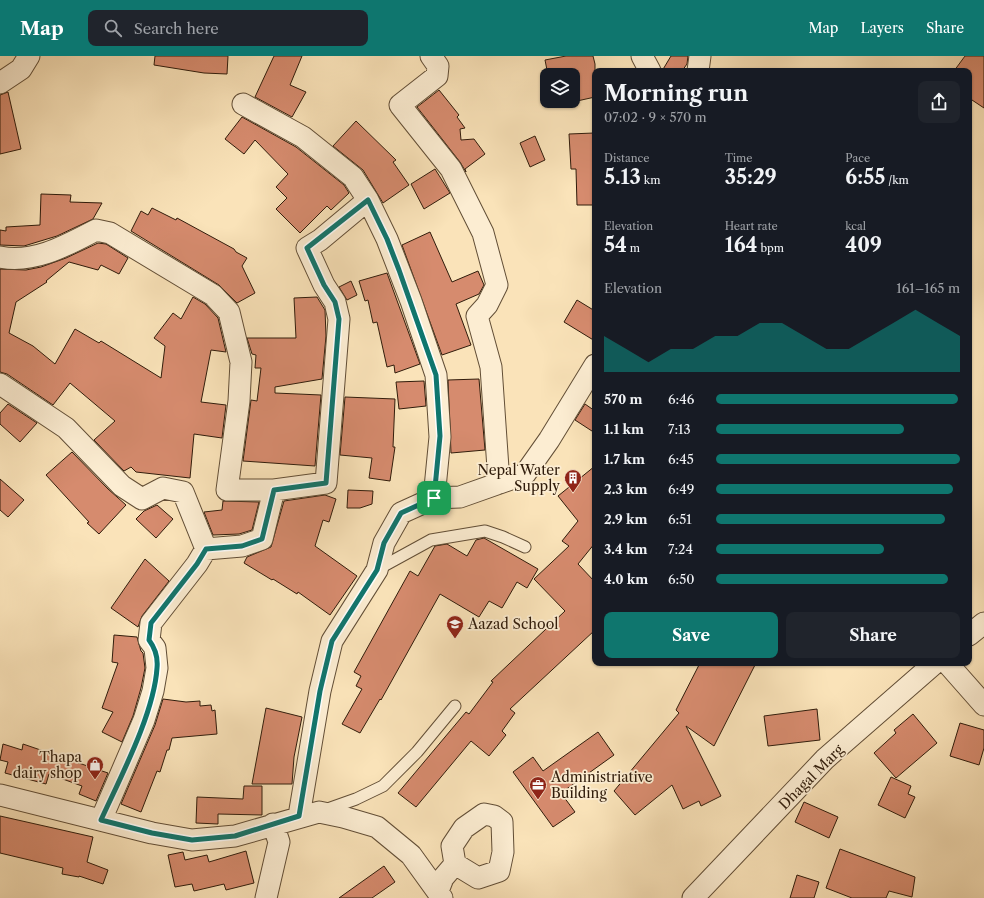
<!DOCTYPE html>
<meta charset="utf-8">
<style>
:root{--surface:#171b24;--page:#20242c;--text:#f1f3f6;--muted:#9ea1a6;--accent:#0f766e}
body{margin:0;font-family:"Libre Caslon Text",serif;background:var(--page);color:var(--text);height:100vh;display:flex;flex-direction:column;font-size:15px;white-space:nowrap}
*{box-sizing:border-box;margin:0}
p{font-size:13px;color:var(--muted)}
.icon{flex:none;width:22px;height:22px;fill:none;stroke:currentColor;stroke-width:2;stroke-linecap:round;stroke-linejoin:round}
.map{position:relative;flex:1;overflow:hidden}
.sheet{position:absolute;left:592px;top:12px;width:380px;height:598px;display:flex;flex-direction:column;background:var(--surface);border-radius:8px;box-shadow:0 1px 3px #0004}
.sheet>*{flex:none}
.fabs{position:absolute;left:540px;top:12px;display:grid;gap:8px}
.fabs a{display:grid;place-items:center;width:40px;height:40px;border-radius:8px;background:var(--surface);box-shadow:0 1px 3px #0004;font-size:20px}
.pin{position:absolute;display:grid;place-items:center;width:34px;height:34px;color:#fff;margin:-17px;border-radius:8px;box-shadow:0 2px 6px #0006}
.round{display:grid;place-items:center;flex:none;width:42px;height:42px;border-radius:8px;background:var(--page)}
.head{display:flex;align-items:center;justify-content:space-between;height:68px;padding:0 12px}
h1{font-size:22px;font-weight:700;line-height:30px}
.figures{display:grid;grid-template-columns:repeat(3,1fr);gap:6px;height:68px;padding:4px 12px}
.figures div{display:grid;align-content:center}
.figures b{font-size:20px;font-weight:700}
.figures small{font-size:11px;font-weight:400}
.figures p{font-size:11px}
.chart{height:112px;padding:8px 12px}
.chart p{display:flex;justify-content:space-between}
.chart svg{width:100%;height:72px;margin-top:4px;fill:var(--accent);opacity:.7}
.button{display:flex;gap:8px;margin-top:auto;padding:8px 12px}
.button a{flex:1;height:46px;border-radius:8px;background:var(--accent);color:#fff;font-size:16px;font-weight:700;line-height:46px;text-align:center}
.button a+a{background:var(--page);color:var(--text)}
ul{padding:0 12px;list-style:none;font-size:13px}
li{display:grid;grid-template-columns:64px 48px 1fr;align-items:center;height:30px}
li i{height:10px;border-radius:5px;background:var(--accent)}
header{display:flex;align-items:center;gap:24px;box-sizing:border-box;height:56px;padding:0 20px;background:var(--accent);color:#fff}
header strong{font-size:19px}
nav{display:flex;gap:22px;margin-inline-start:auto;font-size:14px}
.search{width:280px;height:36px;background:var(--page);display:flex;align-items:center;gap:10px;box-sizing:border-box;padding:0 14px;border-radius:8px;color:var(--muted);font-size:15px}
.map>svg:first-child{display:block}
</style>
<header>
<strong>Map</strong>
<div class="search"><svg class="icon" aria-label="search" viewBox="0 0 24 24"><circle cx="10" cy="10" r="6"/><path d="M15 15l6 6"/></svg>Search here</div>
<nav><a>Map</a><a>Layers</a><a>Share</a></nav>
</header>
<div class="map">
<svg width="984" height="842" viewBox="0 0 984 842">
<rect width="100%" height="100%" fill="#fae3b9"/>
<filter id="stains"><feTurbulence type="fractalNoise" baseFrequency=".005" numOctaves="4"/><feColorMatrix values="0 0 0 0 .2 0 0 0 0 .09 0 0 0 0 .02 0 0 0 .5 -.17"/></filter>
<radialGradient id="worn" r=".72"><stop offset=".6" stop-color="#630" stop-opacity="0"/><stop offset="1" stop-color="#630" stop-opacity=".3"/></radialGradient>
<path fill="#d68b6e" stroke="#301c0b" d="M155,0h73l-1,18 -23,-1 -50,-8z
M274,0h28l-12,29 16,7 -14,25 -37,-20z
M566,0h27l2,8v33l-27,6v-2h5v-26h-25l-3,-15z
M671,0h17l-1,8 -5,7h-20z
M965,0h19v52l-15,-10v-27h-15z
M439,34l20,25 -2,2 8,11 -5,1 1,11 13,-1 11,15 -20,15 1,3 -6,-10 -43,-55z
M8,36l13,57 -21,5v-59z
M242,61l54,30 48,38 5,8 -18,17 -4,-4 -27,27 -24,-24 11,-11 -11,-11 12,-13 -33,-34 -11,14 -19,-15z
M356,65l40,39 -3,2 16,23 -26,18 -20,-33 -30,-24z
M594,77l1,72h-18l-1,-36h-5l-2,-35z
M535,80l10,24 -15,7 -10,-24z
M435,113l15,24 -26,16 -13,-25z
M41,138l30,1 -1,7 32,1 -9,16 -36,17 -33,10 -24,-1v-15l6,1v-4l34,-2z
M152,152l24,12 1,-2 57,31 2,3 11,6 -5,8 13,27 -18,10 -18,-18 -88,-54 10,-20 7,4z
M430,176l22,50 26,-11 6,14 -5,9 -23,10 15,41 -29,10 -40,-110z
M98,187l8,1 22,14 -9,16 -18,-9 -3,5 -29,-8 -23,19 1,1 -31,20 -7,31 24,13 22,18 20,-35 24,14 2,-2 60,37 4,-32 -11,-8 19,-25 8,6 12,-22 12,7 13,14 8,34 -15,-2 -10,52 25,3 -4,33 -28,-4 -4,44 -54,-6 -5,-5 -7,4 -30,-31 21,-19 -45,-38 -17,22 -46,-31 -7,-2v-103l26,1 15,-3 25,-9z
M387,217l33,91 -25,9 -1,-8 -7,2 -10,-45 -4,1 -5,-23 -3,1 -6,-20z
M351,225l6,14 -10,5 -8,-13z
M317,241l8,13 1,26 -4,43 -47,8v6l46,2 -6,71 -72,-5 8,-61 6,1 4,-33h-6l1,-13 -4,-1 -5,-16h49l-2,-40z
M577,244l18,11v30l-31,-19z
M479,323l6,71 -34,3 -3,-73z
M424,325l2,25 -27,3 -3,-27z
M345,341l50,2 -2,48h2l-5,34 -21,-3 3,-20 -32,-3z
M8,348l29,19 -17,19 -20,-18v-11z
M585,348l10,7v22l-20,-13z
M72,396l36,37 18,16 -27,29 -12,-11 2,-1 -43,-47z
M595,410v77l-17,21 17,18v48l-85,79 5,4 -13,18 4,4 -17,21 -18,-15 -55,66 -18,-14 68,-81 3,2 24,-32 -2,-1 74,-70 -31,-32 35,-33 -7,-5 16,-20 -20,-25z
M0,423l24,21 -16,17 -8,-7z
M348,434l25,1 -1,13 -12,4h-13z
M325,439l11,4 -7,23 -6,-2 -8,26 42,30 -27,39 -32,-23 -1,2 -24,-15 -1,1 -28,-17 3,-6 24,-10 13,-46z
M223,445l36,1 -7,28 -13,4 -26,1 -9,-23 18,-2z
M157,449l16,14 -17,19 -20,-19 8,-8z
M484,482l54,31 -11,19 -10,-6 -15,26 -13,-7 -10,16 -39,-23 -59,106 -1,-1 -20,34 -18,-9 20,-35 -6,-3 5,-10 -7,-4 56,-101 8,5 17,-30 12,-2 20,12 9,-16z
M145,503l24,22 -27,35 -4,11 -27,-19z
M114,579l23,2 4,14 2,2 2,15 -4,20 -8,28 -11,26 -20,-10 11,-20 -11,-4 16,-45 -6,-1z
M700,607h56l-42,83 -28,-20 35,70 -20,10 -2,-5 -16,8 -11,-24 -37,30 -21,-24 65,-78 -3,-3z
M163,643l23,3 14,-1v5l11,-1 1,6 3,-1 2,24 -45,4 -3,12h-2l-7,22 -3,-1 -16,41 -20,-8 34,-79z
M266,652l36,9 -8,40 -2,27h-40z
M817,653l3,31 -52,6 -4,-30z
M913,658l24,29 -41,35 -22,-25 22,-20 -2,-3z
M960,667l24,7v18l-5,17 -29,-9z
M598,676l16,23 -53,38 14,19 -22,15 -40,-55 20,-15 10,14z
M3,688l19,6 1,-6 85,29 -12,28 -17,-7 3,-8 -33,-12 -3,10 -41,-11 3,-11 -8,-2z
M891,721l20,9 -3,8 7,3 -10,21 -27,-13z
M244,730h18v29l-44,-1v10l-22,-1 1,-26 46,2z
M804,746l34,15 -9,21 -34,-16z
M0,760l93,21 -6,25 21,8 -5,14 -24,-8v1l-17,-3 1,-6 -63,-15z
M840,793l75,28 -3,20 -23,-6 -3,7h-34l-26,-10z
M246,795l8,32 -28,7 -2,-6 -30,7 -2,-7 -17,3 -7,-32 15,-3 2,8 22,-5 2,7z
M384,810l11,16 -23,16h-33z
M797,819l22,7 -5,16h-24z"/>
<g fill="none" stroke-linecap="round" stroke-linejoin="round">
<g stroke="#624e36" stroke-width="13">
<path id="lane" d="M378,513l53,-29 54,-9 18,6 22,10
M325,754l31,-11 27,-13 34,-34 38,-46"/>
</g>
<g stroke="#624e36" stroke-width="23">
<path id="street" d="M431,0l7,10 -1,10 -37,29 51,64 32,64 14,52 -10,20 -10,11 14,51 8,116
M642,0l8,15
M698,15l2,-15
M0,27l21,-14 8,-13
M368,144l19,39 24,62 25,74 4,62 -6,61
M0,201c34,7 67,-12 96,-27l14,3 103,62 16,17 12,50 -2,39 -12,89h47l52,-7 13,-164 -4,-17 -11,-17 -17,-37 13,-8 48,-40 -15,-23 -50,-40 -60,-33
M0,328l66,44 56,58 20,13 21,-11 20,4 23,57 -9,15 -46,59 -2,17 6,8 2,20 -4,23 -9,29 -43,100
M206,493l36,-3 20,-7 12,-49
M969,579l15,-12
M947,607l37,42
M0,739l152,38 40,7 43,-4 84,-24 24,5 34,10 34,28 31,43
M299,760l21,-125 12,-50 45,-71 7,-27 17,-30 33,-15 26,-1 65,-23 24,-34 46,-75
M438,835l5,-13 12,-14 -3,-18 12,-18 20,-14 10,2 8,6 1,30 -4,19 -21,7 -23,-14
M266,842l13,-56 -6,-18
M693,842l132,-139 110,-96"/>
</g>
<use href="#lane" stroke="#fcedd2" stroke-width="11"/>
<use href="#street" stroke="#fcedd2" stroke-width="21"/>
</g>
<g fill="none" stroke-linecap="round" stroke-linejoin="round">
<g stroke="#fff" stroke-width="8">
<path id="route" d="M368,144l19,39 12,31 37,105 4,61 -6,62 -33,15 -17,30 -7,27 -45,71 -12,50 -21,125 -64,20 -43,4 -40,-7 -51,-13c19,-42 53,-106 56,-152 1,-10 -2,-20 -8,-28l2,-17 46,-59 9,-15 36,-3 20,-7 12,-49 52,-7 13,-164 -4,-17 -11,-17 -17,-37z"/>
</g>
<use href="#route" stroke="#0f766e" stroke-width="5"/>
</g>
<defs>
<g id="building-pin" transform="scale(0.9)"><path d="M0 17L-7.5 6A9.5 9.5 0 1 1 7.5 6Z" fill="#8f2418" stroke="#fcedd2"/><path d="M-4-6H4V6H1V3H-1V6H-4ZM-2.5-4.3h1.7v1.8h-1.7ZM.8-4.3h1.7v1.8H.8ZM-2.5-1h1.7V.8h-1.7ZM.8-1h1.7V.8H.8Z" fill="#fff"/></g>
<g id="school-pin" transform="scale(0.9)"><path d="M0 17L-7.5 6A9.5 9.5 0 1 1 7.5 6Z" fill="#8f2418" stroke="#fcedd2"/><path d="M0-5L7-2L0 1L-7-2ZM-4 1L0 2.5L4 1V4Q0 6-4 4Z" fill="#fff"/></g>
<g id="shop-pin" transform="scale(0.9)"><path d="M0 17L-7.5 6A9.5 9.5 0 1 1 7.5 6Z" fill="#8f2418" stroke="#fcedd2"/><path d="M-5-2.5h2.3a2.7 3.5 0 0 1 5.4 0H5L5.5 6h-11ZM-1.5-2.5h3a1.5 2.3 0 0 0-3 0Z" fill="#fff"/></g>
<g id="office-pin" transform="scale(0.9)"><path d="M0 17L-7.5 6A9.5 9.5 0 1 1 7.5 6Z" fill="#8f2418" stroke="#fcedd2"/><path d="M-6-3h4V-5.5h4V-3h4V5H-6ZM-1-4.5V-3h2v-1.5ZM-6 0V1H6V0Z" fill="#fff"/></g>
</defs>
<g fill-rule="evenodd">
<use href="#building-pin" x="573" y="422"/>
<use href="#school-pin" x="455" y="568"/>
<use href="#shop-pin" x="95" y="709"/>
<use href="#office-pin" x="538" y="729"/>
</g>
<g text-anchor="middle" stroke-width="3.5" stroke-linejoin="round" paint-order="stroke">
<g font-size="14" fill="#301c0b" stroke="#fcedd2" text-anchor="end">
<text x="560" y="419">Nepal Water<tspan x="560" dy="16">Supply</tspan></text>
<text x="468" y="573" text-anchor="start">Aazad School</text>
<text x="82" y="706">Thapa<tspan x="82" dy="16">dairy shop</tspan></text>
<text x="551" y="726" text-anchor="start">Administriative<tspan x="551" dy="16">Building</tspan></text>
</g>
<g font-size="14" fill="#301c0b" stroke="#fcedd2">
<text transform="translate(811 721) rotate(-45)" y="5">Dhagal Marg</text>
</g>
</g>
<rect width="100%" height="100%" filter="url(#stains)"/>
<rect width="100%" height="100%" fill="url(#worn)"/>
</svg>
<div class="fabs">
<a><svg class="icon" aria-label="layers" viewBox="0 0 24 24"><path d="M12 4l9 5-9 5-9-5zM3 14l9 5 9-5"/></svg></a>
</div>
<div class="pin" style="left:434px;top:442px;background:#1e9e55"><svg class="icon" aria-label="arrive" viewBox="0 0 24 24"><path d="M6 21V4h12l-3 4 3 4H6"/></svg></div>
<section class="sheet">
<div class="head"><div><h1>Morning run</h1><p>07:02 · 9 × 570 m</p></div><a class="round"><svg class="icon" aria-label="share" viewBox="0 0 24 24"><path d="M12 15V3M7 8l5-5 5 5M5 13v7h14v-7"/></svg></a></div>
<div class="figures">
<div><p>Distance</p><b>5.13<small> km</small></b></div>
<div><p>Time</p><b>35:29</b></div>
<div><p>Pace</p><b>6:55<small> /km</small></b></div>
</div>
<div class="figures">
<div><p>Elevation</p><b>54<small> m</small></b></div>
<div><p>Heart rate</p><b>164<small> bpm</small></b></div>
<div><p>kcal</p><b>409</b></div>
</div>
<div class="chart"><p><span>Elevation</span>161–165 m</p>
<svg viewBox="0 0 160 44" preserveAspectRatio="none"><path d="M0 44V22L10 30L20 38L30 30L40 30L50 22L60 22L70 14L80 14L90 22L100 30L110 30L120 22L130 14L140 6L150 14L160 22V44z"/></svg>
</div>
<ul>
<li><b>570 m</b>6:46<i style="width:99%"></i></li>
<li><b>1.1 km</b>7:13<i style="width:77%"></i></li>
<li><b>1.7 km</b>6:45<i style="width:100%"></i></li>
<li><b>2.3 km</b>6:49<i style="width:97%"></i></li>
<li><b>2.9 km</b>6:51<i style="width:94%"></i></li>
<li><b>3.4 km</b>7:24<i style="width:69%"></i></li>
<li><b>4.0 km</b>6:50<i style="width:95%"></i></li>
</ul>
<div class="button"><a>Save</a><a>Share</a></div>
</section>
</div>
